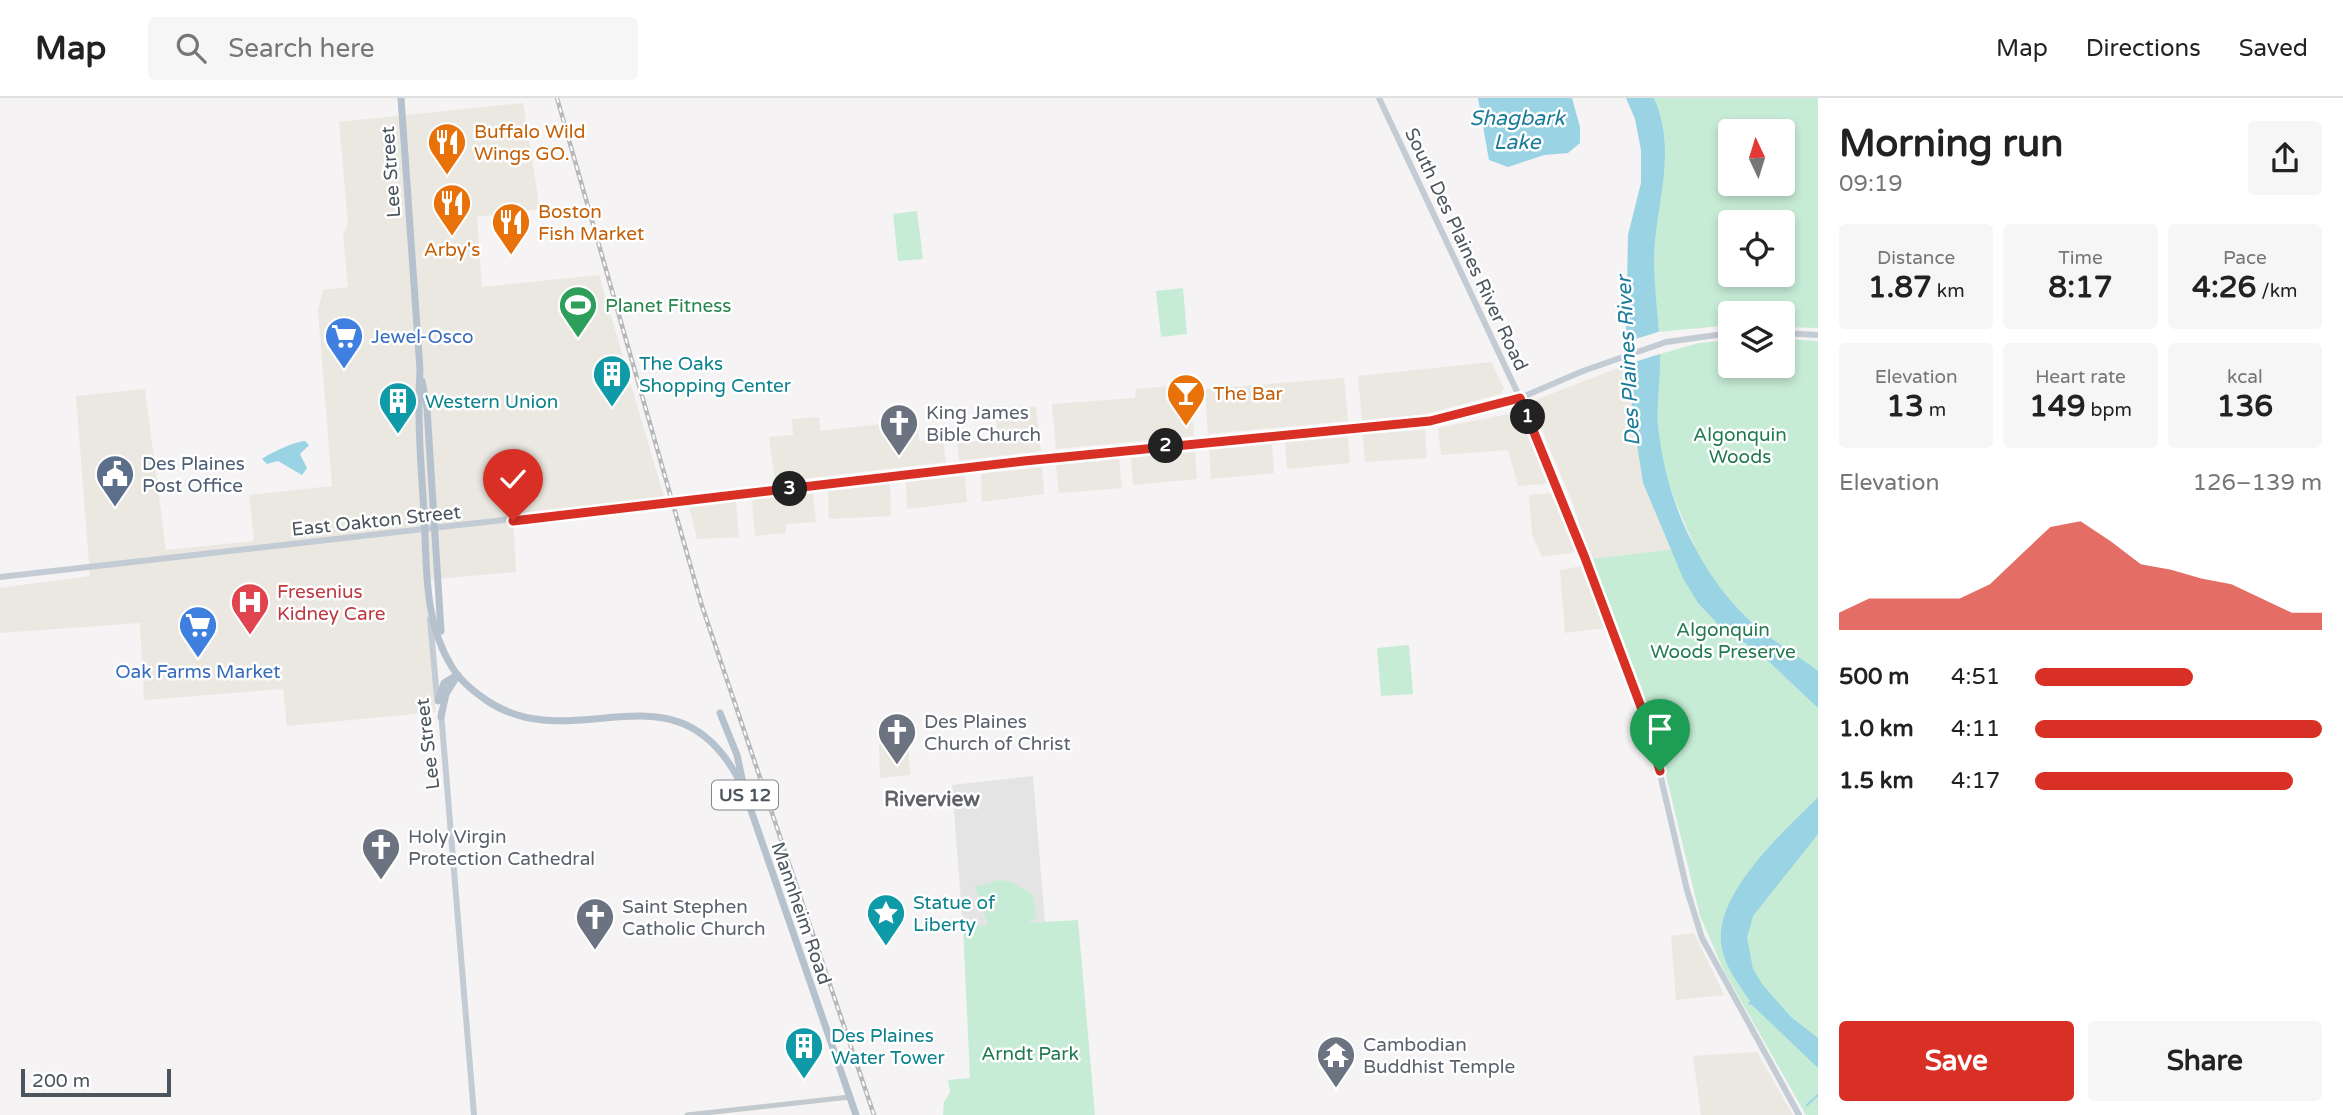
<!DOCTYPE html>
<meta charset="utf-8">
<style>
:root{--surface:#fff;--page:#f6f6f6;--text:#222;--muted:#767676;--line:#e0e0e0;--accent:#d93025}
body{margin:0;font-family:"Varela Round",sans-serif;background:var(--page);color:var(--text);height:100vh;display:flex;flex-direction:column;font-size:26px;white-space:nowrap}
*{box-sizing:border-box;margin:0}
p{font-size:23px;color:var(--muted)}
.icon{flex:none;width:38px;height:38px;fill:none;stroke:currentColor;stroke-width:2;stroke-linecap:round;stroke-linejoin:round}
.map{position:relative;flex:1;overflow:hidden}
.details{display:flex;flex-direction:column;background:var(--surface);width:525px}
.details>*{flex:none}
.needle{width:46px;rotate:356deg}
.fabs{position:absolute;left:1718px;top:21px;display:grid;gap:14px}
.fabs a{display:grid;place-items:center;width:77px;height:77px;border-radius:7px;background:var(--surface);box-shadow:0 4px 10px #0003;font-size:35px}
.scale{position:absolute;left:21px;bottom:18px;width:150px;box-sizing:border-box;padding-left:7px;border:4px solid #4c555e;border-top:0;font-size:19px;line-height:24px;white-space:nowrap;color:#4c555e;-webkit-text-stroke:5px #fff;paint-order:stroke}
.pin{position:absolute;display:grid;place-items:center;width:60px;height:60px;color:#fff;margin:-72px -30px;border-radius:50% 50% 50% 0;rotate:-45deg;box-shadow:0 0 7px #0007}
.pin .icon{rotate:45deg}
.km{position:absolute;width:35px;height:35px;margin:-18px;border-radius:50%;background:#222;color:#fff;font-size:19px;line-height:35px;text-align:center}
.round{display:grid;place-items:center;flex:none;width:74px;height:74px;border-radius:7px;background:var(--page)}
.head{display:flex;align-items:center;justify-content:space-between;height:119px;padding:0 21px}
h1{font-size:38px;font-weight:800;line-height:52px}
.figures{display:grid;grid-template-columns:repeat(3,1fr);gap:10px;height:119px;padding:7px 21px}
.figures div{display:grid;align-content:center;border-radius:7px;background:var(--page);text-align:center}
.figures b{font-size:30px;font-weight:800}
.figures small{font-size:19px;font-weight:400}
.figures p{font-size:19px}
.chart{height:196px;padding:14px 21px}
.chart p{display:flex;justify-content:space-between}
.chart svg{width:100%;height:126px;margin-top:7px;fill:var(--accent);opacity:.7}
.cta{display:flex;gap:14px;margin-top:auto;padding:14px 21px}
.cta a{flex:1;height:80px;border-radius:7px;background:var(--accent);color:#fff;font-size:28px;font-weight:800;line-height:80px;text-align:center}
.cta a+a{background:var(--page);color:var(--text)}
ul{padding:0 21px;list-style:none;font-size:23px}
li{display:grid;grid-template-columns:112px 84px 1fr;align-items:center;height:52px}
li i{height:18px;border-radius:9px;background:var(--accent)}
header{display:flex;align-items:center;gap:42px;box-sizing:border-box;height:98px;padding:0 35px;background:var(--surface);border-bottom:2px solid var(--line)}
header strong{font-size:33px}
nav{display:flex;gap:38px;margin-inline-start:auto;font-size:24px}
.search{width:490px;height:63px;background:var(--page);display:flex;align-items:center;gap:18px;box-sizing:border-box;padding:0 24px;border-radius:7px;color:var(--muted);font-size:26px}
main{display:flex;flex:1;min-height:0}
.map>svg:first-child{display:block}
</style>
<header>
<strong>Map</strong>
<div class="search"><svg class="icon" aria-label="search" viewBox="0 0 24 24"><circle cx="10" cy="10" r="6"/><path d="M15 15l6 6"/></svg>Search here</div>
<nav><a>Map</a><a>Directions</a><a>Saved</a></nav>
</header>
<main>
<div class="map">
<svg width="1818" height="1017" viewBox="0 0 1818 1017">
<rect width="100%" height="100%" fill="#f5f3f3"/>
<path fill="#eae8e1" d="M523,5l17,106 -63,8 5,70 117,-12 65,222 -151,17 3,58 -91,8 11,132 -149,14 -4,-37 -139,11 -4,-77 -140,10v-45l90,-12 -14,-180 69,-7 21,161 88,-9 -5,-46 83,-9 -14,-176 5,-20 25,-3 -5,-53 5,-10 -9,-102z
M1491,264l13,26 -3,6 -79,21 -60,5 -4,-44z
M1628,266l15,119 28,67 -81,9 -17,-55 -41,-98 6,-7z
M1344,280l4,43 -140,13 -3,-45z
M1190,286l4,52 -138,13 -4,-45 83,-6 1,-9z
M1036,308l5,45 -82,10 -2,-18 41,-4 -3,-26z
M1508,316l13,8 27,57 -3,5 -27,2 -10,-36 -67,5 -3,-27z
M819,319l1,14 97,-11 2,21 24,-3 3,24 -171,20 -6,-45 24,-2 -1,-16z
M1425,332l2,28 -62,4 -2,-28z
M1348,339l2,26 -63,6 -2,-27z
M1272,346l2,29 -63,6 -2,-29z
M1195,354l2,27 -64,6 -2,-27z
M1119,361l3,29 -63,5 -3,-28z
M1042,369l2,27 -62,8 -1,-28z
M965,378l2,26 -60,7 -1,-27z
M890,386l1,32 -62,3 -1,-28z
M1551,395l26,59 -35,5 -10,-22 -3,-40z
M813,396l3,28 -30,2v9l-31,3 -3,-37z
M736,404l3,35 -42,2 -8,-32z
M1582,468l24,62 -41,5 -5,-63z
M908,644l2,33 -30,3 -1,-35z
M1694,835l30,62 -48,5 -5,-64z
M1757,954l36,63h-92l-8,-59z"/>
<path fill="#e5e4e4" d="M1033,678l12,146 -82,5 -11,-142z"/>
<path fill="#c7ecd6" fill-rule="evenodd" d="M1654,0h164v230l-35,-1v-14h-52v12l-73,7c-2,-28 -5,-57 -3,-86 2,-54 22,-96 -1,-148zM1731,33h52v53h-52zM1731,124h52v53h-52z
M917,113l6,48 -25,2 -5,-47z
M1183,190l4,46 -26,3 -5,-46z
M1783,241l35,2v774h-12l-82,-144 -24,-55 -44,-182 -66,-175 105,-12c-16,-37 -35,-76 -37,-118 -1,-24 1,-50 2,-75l39,-11 32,-3v26h52z
M1409,547l4,49 -32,2 -4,-48z
M1000,782l12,2 20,12 5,24 -10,5 51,-3 17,195h-152l1,-13 6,-10 -2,-12 22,-2 -7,-151 25,-2 -13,-38z"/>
<path fill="#99d3e4" d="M1478,0h94l8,29v16l-12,10 -24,2 -36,12 -19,-7z
M1626,0h28c22,49 5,95 1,145 -3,37 4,74 5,111 1,26 -5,54 -1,80 8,66 39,136 87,183 21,21 48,36 72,54v37l-56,-53 -44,-31 -20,-21 -15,-25 -40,-95 -10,-65 -7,-83 2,-100 13,-52v-33l-6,-31z
M305,343l4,4 -9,9 7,14 -5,7 -24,-14 -11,3 -5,-5c8,-6 34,-18 43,-18z
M1818,699v37l-65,82 -6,22 6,31 9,15 29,33 27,21v30l-66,-63 -4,-1 2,-3c-11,-16 -24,-33 -28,-52 -12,-53 63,-118 96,-152z"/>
<path fill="#f5f3f3" d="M1661,233l2,22 -38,12 -2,-22z"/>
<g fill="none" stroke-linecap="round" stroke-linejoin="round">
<path stroke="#99d3e4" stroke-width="2" d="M1807,1007l11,-10"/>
<path stroke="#c2c9cf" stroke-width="5" d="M687,1017l163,-18"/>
<path stroke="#c3cbd4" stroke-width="6" d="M1379,0l141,300 45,108 89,242 33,142 15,48 97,177
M1783,235l35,2
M0,479l1050,-119 380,-37 90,-23 63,-27 83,-29 65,-9
M430,521l7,79
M441,614l33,403"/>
<path stroke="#b6c1ce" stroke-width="7" d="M401,0l19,272c-3,48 1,95 4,143 3,51 -1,108 28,154 8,14 21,24 34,33 90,62 194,-48 258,90l112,325
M422,283l5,27 14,223
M438,603l6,-18 13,-8
M720,615l17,42 6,28
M441,619l5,-23 12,-19"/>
<g stroke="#b6b8bc" stroke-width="4.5">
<path id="rail" d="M557,0l145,508 172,509"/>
</g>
<use href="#rail" stroke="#fff" stroke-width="2" stroke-dasharray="5" stroke-linecap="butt"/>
</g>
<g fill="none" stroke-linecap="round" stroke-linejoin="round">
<g stroke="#fff" stroke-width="14">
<path id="route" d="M513,423l511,-60 406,-40 90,-23 65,160 56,149 19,64"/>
</g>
<use href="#route" stroke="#d93025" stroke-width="9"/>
</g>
<defs>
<g id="restaurant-pin" transform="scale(2.0125)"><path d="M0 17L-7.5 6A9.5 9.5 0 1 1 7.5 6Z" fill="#e8710a" stroke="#fff"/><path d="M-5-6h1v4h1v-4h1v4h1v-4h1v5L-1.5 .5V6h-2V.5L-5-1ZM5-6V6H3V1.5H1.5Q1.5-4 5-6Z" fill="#fff"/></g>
<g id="stadium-pin" transform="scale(2.0125)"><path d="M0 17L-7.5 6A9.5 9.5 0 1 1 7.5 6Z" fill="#2e9e5b" stroke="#fff"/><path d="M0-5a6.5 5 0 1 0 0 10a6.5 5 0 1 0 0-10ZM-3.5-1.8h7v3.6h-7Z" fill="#fff"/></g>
<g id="supermarket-pin" transform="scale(2.0125)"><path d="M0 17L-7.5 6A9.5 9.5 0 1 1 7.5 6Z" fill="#3f7fe0" stroke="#fff"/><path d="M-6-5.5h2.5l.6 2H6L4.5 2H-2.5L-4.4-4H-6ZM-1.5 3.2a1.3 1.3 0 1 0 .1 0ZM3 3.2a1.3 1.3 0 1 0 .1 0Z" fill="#fff"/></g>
<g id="building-pin" transform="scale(2.0125)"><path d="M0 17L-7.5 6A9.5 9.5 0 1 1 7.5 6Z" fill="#0f9aa8" stroke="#fff"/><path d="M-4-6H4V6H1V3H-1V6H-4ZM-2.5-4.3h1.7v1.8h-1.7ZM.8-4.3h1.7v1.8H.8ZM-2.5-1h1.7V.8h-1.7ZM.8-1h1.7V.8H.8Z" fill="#fff"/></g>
<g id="bar-pin" transform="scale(2.0125)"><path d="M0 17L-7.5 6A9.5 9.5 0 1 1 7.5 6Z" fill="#e8710a" stroke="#fff"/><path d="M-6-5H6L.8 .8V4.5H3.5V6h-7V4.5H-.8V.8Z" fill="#fff"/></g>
<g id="church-pin" transform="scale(2.0125)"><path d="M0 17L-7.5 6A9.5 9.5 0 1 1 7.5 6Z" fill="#6b7280" stroke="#fff"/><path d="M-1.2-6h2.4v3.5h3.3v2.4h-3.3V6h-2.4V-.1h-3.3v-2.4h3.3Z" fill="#fff"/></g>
<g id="civic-pin" transform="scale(2.0125)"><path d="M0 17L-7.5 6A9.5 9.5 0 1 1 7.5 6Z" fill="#5c6f8a" stroke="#fff"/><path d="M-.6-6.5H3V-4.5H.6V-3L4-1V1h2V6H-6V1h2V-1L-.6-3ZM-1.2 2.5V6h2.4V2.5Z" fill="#fff"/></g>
<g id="hospital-pin" transform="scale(2.0125)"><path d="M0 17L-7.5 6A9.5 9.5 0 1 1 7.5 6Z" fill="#e0444e" stroke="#fff"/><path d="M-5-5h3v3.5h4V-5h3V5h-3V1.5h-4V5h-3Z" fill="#fff"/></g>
<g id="sight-pin" transform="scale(2.0125)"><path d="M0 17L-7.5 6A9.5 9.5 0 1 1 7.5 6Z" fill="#0f9aa8" stroke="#fff"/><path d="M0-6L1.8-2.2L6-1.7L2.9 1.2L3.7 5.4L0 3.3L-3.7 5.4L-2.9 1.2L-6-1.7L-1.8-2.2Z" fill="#fff"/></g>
<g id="temple-pin" transform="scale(2.0125)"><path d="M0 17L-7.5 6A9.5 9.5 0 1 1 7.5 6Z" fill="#6b7280" stroke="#fff"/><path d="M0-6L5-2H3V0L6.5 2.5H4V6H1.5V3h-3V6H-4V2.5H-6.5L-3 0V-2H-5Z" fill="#fff"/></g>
</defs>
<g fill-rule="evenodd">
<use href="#restaurant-pin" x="447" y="44"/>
<use href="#restaurant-pin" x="452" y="105"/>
<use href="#restaurant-pin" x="511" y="124"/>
<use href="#stadium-pin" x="578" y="207"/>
<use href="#supermarket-pin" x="344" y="238"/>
<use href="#building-pin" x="612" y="276"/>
<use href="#bar-pin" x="1186" y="295"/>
<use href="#building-pin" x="398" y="303"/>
<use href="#church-pin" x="899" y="325"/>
<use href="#civic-pin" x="115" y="376"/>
<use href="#hospital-pin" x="250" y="504"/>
<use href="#supermarket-pin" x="198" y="527"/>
<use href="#church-pin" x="897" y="634"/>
<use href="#church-pin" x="381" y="749"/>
<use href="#sight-pin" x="886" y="815"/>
<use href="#church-pin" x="595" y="819"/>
<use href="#building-pin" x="804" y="948"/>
<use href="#temple-pin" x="1336" y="957"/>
</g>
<g text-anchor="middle" stroke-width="5" stroke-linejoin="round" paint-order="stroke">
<rect fill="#fff" stroke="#82888e" stroke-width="2" x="712" y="682.5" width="66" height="29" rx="5"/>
<g font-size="18" font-weight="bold" fill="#4c555e">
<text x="745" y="703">US 12</text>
</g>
<g font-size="19" fill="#c56008" stroke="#fff" text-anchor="start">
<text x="474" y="40">Buffalo Wild<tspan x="474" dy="22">Wings GO.</tspan></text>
<text x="538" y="120">Boston<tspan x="538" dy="22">Fish Market</tspan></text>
<text x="452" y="158" text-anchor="middle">Arby's</text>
<text x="1213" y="302">The Bar</text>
</g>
<g font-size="19" fill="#4c555e" stroke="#fff">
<text transform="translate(390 74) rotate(-94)" y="7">Lee Street</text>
<text transform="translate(1467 151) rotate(65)" y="7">South Des Plaines River Road</text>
<text transform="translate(376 422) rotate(-6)" y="7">East Oakton Street</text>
<text transform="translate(427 646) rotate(-97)" y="7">Lee Street</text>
<text transform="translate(802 815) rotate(71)" y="7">Mannheim Road</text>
</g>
<g font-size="19" fill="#27864d" stroke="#fff" text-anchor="start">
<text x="605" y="214">Planet Fitness</text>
</g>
<g font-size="19" fill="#366cbe" stroke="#fff" text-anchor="start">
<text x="371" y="245">Jewel-Osco</text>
<text x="198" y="580" text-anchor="middle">Oak Farms Market</text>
</g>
<g font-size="19" fill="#0d838f" stroke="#fff" text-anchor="start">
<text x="639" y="272">The Oaks<tspan x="639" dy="22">Shopping Center</tspan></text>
<text x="425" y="310">Western Union</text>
<text x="913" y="811">Statue of<tspan x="913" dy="22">Liberty</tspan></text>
<text x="831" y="944">Des Plaines<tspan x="831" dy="22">Water Tower</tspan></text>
</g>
<g font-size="19" fill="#5b616d" stroke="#fff" text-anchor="start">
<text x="926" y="321">King James<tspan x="926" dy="22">Bible Church</tspan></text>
<text x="924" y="630">Des Plaines<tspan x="924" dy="22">Church of Christ</tspan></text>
<text x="408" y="745">Holy Virgin<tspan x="408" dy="22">Protection Cathedral</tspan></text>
<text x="622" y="815">Saint Stephen<tspan x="622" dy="22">Catholic Church</tspan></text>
<text x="1363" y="953">Cambodian<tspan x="1363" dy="22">Buddhist Temple</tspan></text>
</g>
<g font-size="19" fill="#227a50" stroke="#fff">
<text x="1740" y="343">Algonquin<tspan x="1740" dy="22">Woods</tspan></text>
<text x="1723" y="538">Algonquin<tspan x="1723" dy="22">Woods Preserve</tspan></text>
<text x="1030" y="962">Arndt Park</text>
</g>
<g font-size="19" fill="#4e5e75" stroke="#fff" text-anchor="start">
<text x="142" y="372">Des Plaines<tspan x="142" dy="22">Post Office</tspan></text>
</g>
<g font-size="19" fill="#be3a42" stroke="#fff" text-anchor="start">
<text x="277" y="500">Fresenius<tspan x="277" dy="22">Kidney Care</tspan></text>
</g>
<g font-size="21" font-style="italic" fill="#1b7c9a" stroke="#fff">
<text x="1517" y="27">Shagbark<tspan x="1517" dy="24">Lake</tspan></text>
<text transform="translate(1628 263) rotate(-93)" y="7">Des Plaines River</text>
</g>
<g font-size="21" font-weight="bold" fill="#606367" stroke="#fff">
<text x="932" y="708">Riverview</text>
</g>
</g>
</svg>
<div class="fabs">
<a><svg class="needle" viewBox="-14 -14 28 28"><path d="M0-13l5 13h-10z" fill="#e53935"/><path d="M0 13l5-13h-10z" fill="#767676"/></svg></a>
<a><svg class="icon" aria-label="locate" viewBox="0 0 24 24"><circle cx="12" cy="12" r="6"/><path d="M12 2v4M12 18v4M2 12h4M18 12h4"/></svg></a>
<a><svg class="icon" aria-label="layers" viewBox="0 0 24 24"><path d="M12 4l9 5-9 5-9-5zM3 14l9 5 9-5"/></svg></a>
</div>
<div class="scale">200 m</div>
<div class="pin" style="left:1660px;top:673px;background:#1e9e55"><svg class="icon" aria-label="arrive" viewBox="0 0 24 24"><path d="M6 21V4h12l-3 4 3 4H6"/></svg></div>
<div class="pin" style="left:513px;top:423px;background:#d93025"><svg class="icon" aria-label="check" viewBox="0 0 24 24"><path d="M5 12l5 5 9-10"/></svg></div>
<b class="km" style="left:1528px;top:319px">1</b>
<b class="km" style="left:1166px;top:348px">2</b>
<b class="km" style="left:790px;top:391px">3</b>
</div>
<section class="details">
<div class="head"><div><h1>Morning run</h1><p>09:19</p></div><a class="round"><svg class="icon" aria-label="share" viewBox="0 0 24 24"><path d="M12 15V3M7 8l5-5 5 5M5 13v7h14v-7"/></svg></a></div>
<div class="figures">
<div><p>Distance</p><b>1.87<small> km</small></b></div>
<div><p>Time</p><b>8:17</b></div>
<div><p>Pace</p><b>4:26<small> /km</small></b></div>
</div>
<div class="figures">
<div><p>Elevation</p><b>13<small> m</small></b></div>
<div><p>Heart rate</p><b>149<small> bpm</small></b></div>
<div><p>kcal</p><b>136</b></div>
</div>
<div class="chart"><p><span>Elevation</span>126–139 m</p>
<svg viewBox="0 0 160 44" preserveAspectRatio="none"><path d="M0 44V38L10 33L20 33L30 33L40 33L50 28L60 18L70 8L80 6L90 13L100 21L110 23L120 26L130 28L140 33L150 38L160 38V44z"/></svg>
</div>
<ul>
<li><b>500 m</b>4:51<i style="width:55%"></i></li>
<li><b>1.0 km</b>4:11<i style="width:100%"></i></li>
<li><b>1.5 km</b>4:17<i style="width:90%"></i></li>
</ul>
<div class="cta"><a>Save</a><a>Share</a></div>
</section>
</main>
